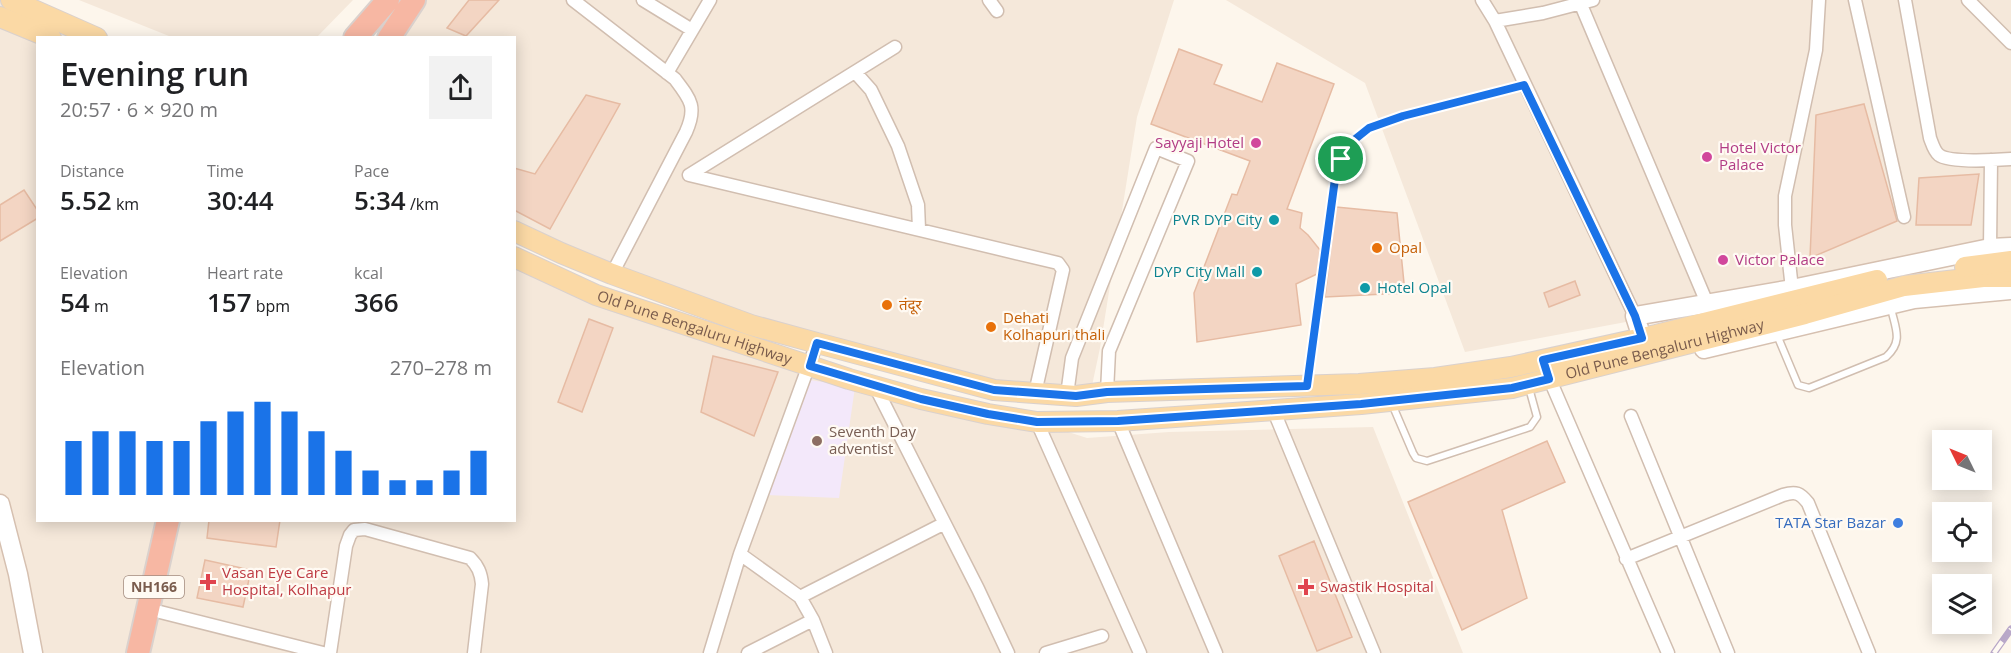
<!DOCTYPE html>
<meta charset="utf-8">
<style>
:root{--surface:#fff;--page:#f2f2f2;--text:#202124;--muted:#757577;--accent:#1a73e8}
body{margin:0;font-family:"Open Sans","Noto Sans Devanagari",sans-serif;background:var(--page);color:var(--text);height:100vh;display:flex;flex-direction:column;font-size:22px;white-space:nowrap}
*{box-sizing:border-box;margin:0}
p{font-size:20px;color:var(--muted)}
.icon{flex:none;width:33px;height:33px;fill:none;stroke:currentColor;stroke-width:2;stroke-linecap:round;stroke-linejoin:round}
.map{position:relative;flex:1;overflow:hidden}
.sheet{position:absolute;left:36px;top:36px;width:480px;height:486px;display:flex;flex-direction:column;background:var(--surface);border-radius:0px;box-shadow:0 3px 15px #0003}
.sheet>*{flex:none}
.needle{width:39px;rotate:313deg}
.fabs{position:absolute;left:1932px;top:430px;display:grid;gap:12px}
.fabs a{display:grid;place-items:center;width:60px;height:60px;border-radius:0px;background:var(--surface);box-shadow:0 3px 15px #0003;font-size:30px}
.pin{position:absolute;display:grid;place-items:center;width:51px;height:51px;color:#fff;margin:-26px;border:3px solid #fff;border-radius:50%;box-shadow:0 2px 6px #0007}
.round{display:grid;place-items:center;flex:none;width:63px;height:63px;border-radius:0px;background:var(--page)}
.summary{display:flex;align-items:center;justify-content:space-between;height:102px;padding:0 24px}
h1{font-size:33px;font-weight:600;line-height:45px}
.stats{display:grid;grid-template-columns:repeat(3,1fr);gap:9px;height:102px;padding:6px 24px}
.stats div{display:grid;align-content:center}
.stats b{font-size:26px;font-weight:600}
.stats small{font-size:16px;font-weight:400}
.stats p{font-size:16px}
.chart{height:168px;padding:12px 24px}
.chart p{display:flex;justify-content:space-between}
.chart svg{width:100%;height:108px;margin-top:6px;stroke:var(--accent);stroke-width:6}
.map>svg:first-child{display:block}
</style>
<div class="map">
<svg width="2011" height="653" viewBox="0 0 2011 653">
<rect width="100%" height="100%" fill="#fdf6ec"/>
<path fill="#f5e8da" d="M0,0h20l91,37 -73,1v482h476l1,-263 231,89 291,76 50,16 82,-6 204,-5 90,226h-1463z
M79,0h274l-36,37 -143,1z
M414,0h760l-37,117 -37,231 -10,47 -82,-4 -191,-48 -302,-114 -1,-191h-125z
M1226,0h785v250l-546,102 -100,-269z"/>
<path fill="#f3e8fa" d="M810,380l45,7 -16,111 -73,-3z"/>
<path fill="#f3d5c3" stroke="#e6bba3" stroke-width="1.5" d="M469,0h30l-33,36 -19,-8z
M1179,49l43,16 -8,19 48,18 15,-39 57,21 -47,125 15,4 -2,15 8,7 12,15 -3,24 -21,10 5,41 -104,17 -3,-49 38,-99 5,1 13,-34 -99,-37z
M586,95l34,9 -70,125 -36,-19v-42l21,6z
M1864,104l33,117 -87,37 6,-143z
M1979,174l-8,51h-55l3,-47z
M24,190l14,21v7l-38,23v-36z
M1336,207l61,6 8,80 -80,4z
M1575,281l5,14 -31,12 -5,-14z
M589,319l24,9 -31,84 -24,-10z
M713,356l65,16 -24,64 -53,-24z
M1547,441l18,41 -63,28 25,88 -65,32 -54,-128z
M209,520h71l-4,27 -69,-9z
M1314,541l38,96 -35,14 -38,-95z
M205,560l46,10 -8,37 -46,-9z"/>
<g fill="none" stroke-linecap="round" stroke-linejoin="round">
<g stroke="#d1beb0" stroke-width="9">
<path id="lane" d="M1777,335l21,50 11,3 77,-31c18,-16 9,-29 5,-49
M1307,383l28,-204 5,-20 9,-15 20,-16 34,-12 121,-31
M1392,404l21,49 3,5 11,3 103,-34 7,-10 -8,-29"/>
</g>
<g stroke="#d1beb0" stroke-width="15">
<path id="street" d="M573,0l102,79c16,21 22,28 11,53l-74,142
M643,0l49,30
M989,0l8,11
M1482,0l13,21 140,295
M1579,0l128,303
M1855,0l49,217
M1905,0l25,138c2,5 4,13 9,17 10,8 58,5 72,4
M1968,0l43,43
M1495,21l48,-8 50,-13
M855,72l16,18 27,56 20,59 1,24
M667,73l43,-73
M689,175l369,88 5,7 -28,123
M689,175l206,-128
M1990,248l1,-88
M1792,289l-7,-64v-29l31,-146 3,-50
M1547,373l121,280
M875,386l103,203 30,64
M1067,395l5,-37 84,-210 32,13 -79,190 -2,41
M1273,409l101,244
M1631,416l97,237
M1118,421l98,232
M1037,422l103,231
M740,554l60,43 13,23 13,33
M1626,559l157,-64c13,-4 17,-2 25,8l61,150
M800,597l143,-73
M160,612l163,41
M330,653l16,-107 4,-11 4,-5 11,-1 105,29c8,8 11,15 12,26l-8,69
M710,653l30,-99 77,-211
M748,653l65,-33
M1046,653l56,-17"/>
</g>
<g stroke="#d6c0b0" stroke-width="21">
<path id="secondary" d="M1642,338l-7,-22 157,-27 198,-41 21,-1
M1704,349l210,-50 97,-9
M0,504l18,70 15,79"/>
</g>
<g stroke="#dad1cd" stroke-width="22">
<g id="primary">
<path d="M11,0l86,38"/>
<path d="M0,17l51,21"/>
<path d="M514,231l47,22 51,21 139,51 66,18 177,47 82,6 31,-4 252,-8 76,-6 76,-11 145,-32 221,-55"/>
<path id="s1" d="M514,257l82,38 253,84 72,20 67,15 49,8 81,-1 243,-17 151,-16 293,-74 99,-28 79,-9h28"/>
<path d="M1965,267l46,-6"/>
</g>
</g>
<g stroke="#dad1cd" stroke-width="26">
<path id="highway" d="M355,38l33,-38
M389,38l25,-38
M138,653l30,-133"/>
</g>
<use href="#lane" stroke="#fff" stroke-width="6"/>
<use href="#street" stroke="#fff" stroke-width="12"/>
<use href="#secondary" stroke="#fff" stroke-width="18"/>
<use href="#primary" stroke="#fbd9a5" stroke-width="20"/>
<use href="#highway" stroke="#f7b7a3" stroke-width="22"/>
<g stroke="#b9a8c9" stroke-width="7">
<path id="rail" d="M1994,653l17,-24"/>
</g>
<use href="#rail" stroke="#fffaf3" stroke-width="4.5" stroke-dasharray="14" stroke-linecap="butt"/>
</g>
<g fill="none" stroke-linecap="round" stroke-linejoin="round">
<g stroke="#fff" stroke-width="12">
<path id="route" d="M1524,85l111,231 7,22 -99,22 6,19 -37,9 -151,16 -243,17 -81,1 -49,-8 -67,-15 -111,-33 7,-23 177,47 82,6 31,-4 200,-6 28,-207 6,-20 8,-15 20,-16 34,-12z"/>
</g>
<use href="#route" stroke="#1a73e8" stroke-width="8"/>
</g>
<g fill="#d1479c" stroke="#fffaf3" stroke-width="2">
<circle cx="1256" cy="143" r="6"/>
<circle cx="1707" cy="157" r="6"/>
<circle cx="1723" cy="260" r="6"/>
</g>
<g fill="#0f9aa8" stroke="#fffaf3" stroke-width="2">
<circle cx="1274" cy="220" r="6"/>
<circle cx="1257" cy="272" r="6"/>
<circle cx="1365" cy="288" r="6"/>
</g>
<g fill="#e8710a" stroke="#fffaf3" stroke-width="2">
<circle cx="1377" cy="248" r="6"/>
<circle cx="887" cy="305" r="6"/>
<circle cx="991" cy="327" r="6"/>
</g>
<circle fill="#8d6e63" stroke="#fffaf3" stroke-width="2" cx="817" cy="441" r="6"/>
<circle fill="#3f7fe0" stroke="#fffaf3" stroke-width="2" cx="1898" cy="523" r="6"/>
<g fill="#e0444e" stroke="#fffaf3" stroke-width="2">
<path d="M205 573h6v6h6v6h-6v6h-6v-6h-6v-6h6z"/>
<path d="M1303 578h6v6h6v6h-6v6h-6v-6h-6v-6h6z"/>
</g>
<g text-anchor="middle" stroke-width="4.5" stroke-linejoin="round" paint-order="stroke">
<rect fill="#fffaf3" stroke="#a28b7f" stroke-width="1.5" x="124" y="576" width="60" height="22" rx="4.5"/>
<g font-size="14" font-weight="bold" fill="#7a5c4d">
<text x="154" y="592">NH166</text>
</g>
<g font-size="15" fill="#b23c85" stroke="#fffaf3" text-anchor="start">
<text x="1244" y="148" text-anchor="end">Sayyaji Hotel</text>
<text x="1719" y="153">Hotel Victor<tspan x="1719" dy="17">Palace</tspan></text>
<text x="1735" y="265">Victor Palace</text>
</g>
<g font-size="15" fill="#0d838f" stroke="#fffaf3" text-anchor="end">
<text x="1262" y="225">PVR DYP City</text>
<text x="1245" y="277">DYP City Mall</text>
<text x="1377" y="293" text-anchor="start">Hotel Opal</text>
</g>
<g font-size="15" fill="#c56008" stroke="#fffaf3" text-anchor="start">
<text x="1389" y="253">Opal</text>
<text x="899" y="310">तंदूर</text>
<text x="1003" y="323">Dehati<tspan x="1003" dy="17">Kolhapuri thali</tspan></text>
</g>
<g font-size="15" fill="#7a5c4d" stroke="#fffaf3">
<text dy="5" stroke="none"><textPath href="#s1" startOffset="194">Old Pune Bengaluru Highway</textPath></text>
<text dy="5" stroke="none"><textPath href="#s1" startOffset="1184">Old Pune Bengaluru Highway</textPath></text>
</g>
<g font-size="15" fill="#785e54" stroke="#fffaf3" text-anchor="start">
<text x="829" y="437">Seventh Day<tspan x="829" dy="17">adventist</tspan></text>
</g>
<g font-size="15" fill="#366cbe" stroke="#fffaf3" text-anchor="end">
<text x="1886" y="528">TATA Star Bazar</text>
</g>
<g font-size="15" fill="#be3a42" stroke="#fffaf3" text-anchor="start">
<text x="222" y="578">Vasan Eye Care<tspan x="222" dy="17">Hospital, Kolhapur</tspan></text>
<text x="1320" y="592">Swastik Hospital</text>
</g>
</g>
</svg>
<div class="fabs">
<a><svg class="needle" viewBox="-14 -14 28 28"><path d="M0-13l5 13h-10z" fill="#e53935"/><path d="M0 13l5-13h-10z" fill="#757577"/></svg></a>
<a><svg class="icon" aria-label="locate" viewBox="0 0 24 24"><circle cx="12" cy="12" r="6"/><path d="M12 2v4M12 18v4M2 12h4M18 12h4"/></svg></a>
<a><svg class="icon" aria-label="layers" viewBox="0 0 24 24"><path d="M12 4l9 5-9 5-9-5zM3 14l9 5 9-5"/></svg></a>
</div>
<div class="pin" style="left:1341px;top:159px;background:#1e9e55"><svg class="icon" aria-label="arrive" viewBox="0 0 24 24"><path d="M6 21V4h12l-3 4 3 4H6"/></svg></div>
<section class="sheet">
<div class="summary"><div><h1>Evening run</h1><p>20:57 · 6 × 920 m</p></div><a class="round"><svg class="icon" aria-label="share" viewBox="0 0 24 24"><path d="M12 15V3M7 8l5-5 5 5M5 13v7h14v-7"/></svg></a></div>
<div class="stats">
<div><p>Distance</p><b>5.52<small> km</small></b></div>
<div><p>Time</p><b>30:44</b></div>
<div><p>Pace</p><b>5:34<small> /km</small></b></div>
</div>
<div class="stats">
<div><p>Elevation</p><b>54<small> m</small></b></div>
<div><p>Heart rate</p><b>157<small> bpm</small></b></div>
<div><p>kcal</p><b>366</b></div>
</div>
<div class="chart"><p><span>Elevation</span>270–278 m</p>
<svg viewBox="0 0 160 44" preserveAspectRatio="none"><path d="M5 44V22M15 44V18M25 44V18M35 44V22M45 44V22M55 44V14M65 44V10M75 44V6M85 44V10M95 44V18M105 44V26M115 44V34M125 44V38M135 44V38M145 44V34M155 44V26"/></svg>
</div>
</section>
</div>
